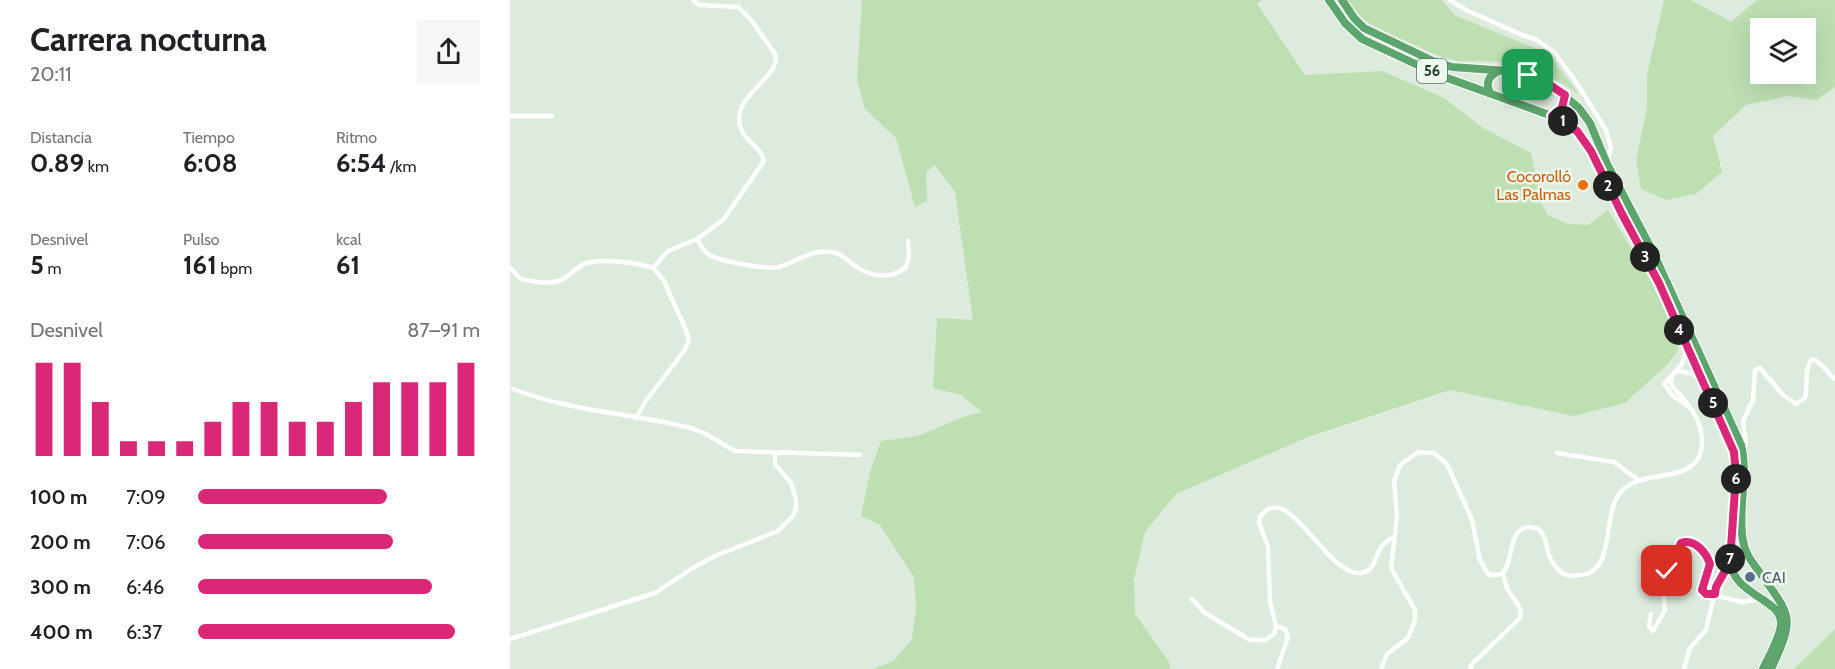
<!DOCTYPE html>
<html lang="es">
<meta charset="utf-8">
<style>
:root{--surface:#fff;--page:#f6f6f6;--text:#202124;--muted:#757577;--accent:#db2777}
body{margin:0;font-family:Cabin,sans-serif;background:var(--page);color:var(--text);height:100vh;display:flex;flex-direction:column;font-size:22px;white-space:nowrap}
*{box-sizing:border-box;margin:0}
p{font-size:20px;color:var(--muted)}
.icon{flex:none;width:33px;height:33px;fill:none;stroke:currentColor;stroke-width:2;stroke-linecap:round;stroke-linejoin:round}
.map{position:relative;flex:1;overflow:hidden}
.side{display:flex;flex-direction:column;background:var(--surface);width:510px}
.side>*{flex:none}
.buttons{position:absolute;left:1240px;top:18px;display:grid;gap:12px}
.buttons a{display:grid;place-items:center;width:66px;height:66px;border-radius:0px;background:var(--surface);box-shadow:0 6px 24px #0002;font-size:30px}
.pin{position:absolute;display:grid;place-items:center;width:51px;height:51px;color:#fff;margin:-26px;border-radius:12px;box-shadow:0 3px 9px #0006}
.km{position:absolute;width:30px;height:30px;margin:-15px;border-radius:50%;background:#222;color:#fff;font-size:16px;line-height:30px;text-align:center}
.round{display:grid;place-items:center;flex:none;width:63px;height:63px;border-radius:0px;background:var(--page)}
.head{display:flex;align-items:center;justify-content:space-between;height:102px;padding:0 30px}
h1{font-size:33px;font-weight:700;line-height:45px}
.figures{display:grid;grid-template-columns:repeat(3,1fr);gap:9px;height:102px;padding:6px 30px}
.figures div{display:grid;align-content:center}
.figures b{font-size:26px;font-weight:700}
.figures small{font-size:16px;font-weight:400}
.figures p{font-size:16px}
.chart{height:168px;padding:12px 30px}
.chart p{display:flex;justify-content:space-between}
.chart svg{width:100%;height:108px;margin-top:6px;stroke:var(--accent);stroke-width:6}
ul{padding:0 30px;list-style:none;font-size:20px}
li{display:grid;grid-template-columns:96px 72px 1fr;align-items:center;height:45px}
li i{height:15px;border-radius:8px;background:var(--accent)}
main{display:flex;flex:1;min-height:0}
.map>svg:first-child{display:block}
</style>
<main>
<section class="side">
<div class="head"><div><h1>Carrera nocturna</h1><p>20:11</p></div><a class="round"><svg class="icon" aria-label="share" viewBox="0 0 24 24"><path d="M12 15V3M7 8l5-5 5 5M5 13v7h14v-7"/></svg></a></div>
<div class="figures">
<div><p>Distancia</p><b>0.89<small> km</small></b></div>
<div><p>Tiempo</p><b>6:08</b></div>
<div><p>Ritmo</p><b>6:54<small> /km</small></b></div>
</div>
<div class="figures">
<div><p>Desnivel</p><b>5<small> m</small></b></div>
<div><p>Pulso</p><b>161<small> bpm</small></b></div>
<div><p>kcal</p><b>61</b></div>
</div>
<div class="chart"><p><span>Desnivel</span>87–91 m</p>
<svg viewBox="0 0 160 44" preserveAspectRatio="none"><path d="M5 44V6M15 44V6M25 44V22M35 44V38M45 44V38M55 44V38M65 44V30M75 44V22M85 44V22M95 44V30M105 44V30M115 44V22M125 44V14M135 44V14M145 44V14M155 44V6"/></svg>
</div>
<ul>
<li><b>100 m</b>7:09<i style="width:67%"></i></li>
<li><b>200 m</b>7:06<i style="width:69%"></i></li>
<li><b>300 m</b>6:46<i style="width:83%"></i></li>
<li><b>400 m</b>6:37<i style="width:91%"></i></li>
</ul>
</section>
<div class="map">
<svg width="1325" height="669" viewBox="0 0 1325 669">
<rect width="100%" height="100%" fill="#ddebdd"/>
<path fill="#bddfb2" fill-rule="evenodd" d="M352,0h400l-5,4 48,71 77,-4 62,27 39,30 48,25 7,34 -1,9 11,19 20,9 20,1 20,-15 44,73 25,55 1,12 -12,16 -41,37 -51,13 -124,-26 -142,47 -132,57 -31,38 -11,47 1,35 34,48 1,7h-297l20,-8 19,-21 4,-32 -2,-31 -34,-52 -19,-9 9,-44 11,-31 37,-5 45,-19 19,-5 -21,-17 -28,-7 4,-70 36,2 -18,-128 -20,-27 -9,7 1,29 -12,6 -19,-69 -31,-29 -8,-30z
M837,0h95l12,15 78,32 20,11 27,36 -43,-27 -22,-5 -56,-1 -22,-6 -64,-30 -11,-8z
M1154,0h27l40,22 26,-22h78v87l-18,13 -30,-4 -41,9 -33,31 9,36 -26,22 -30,6 -25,-11 -5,-29 11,-52v-33zM1251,28h45v46h-45z
M1325,629v40h-41z"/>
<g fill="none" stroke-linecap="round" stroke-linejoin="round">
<g stroke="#fff" stroke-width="10">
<path id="primary" d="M819,0l16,23 17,16 77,36 113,41 21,12 13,14 73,141 60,132 15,37 2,23 -6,83c1,39 53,39 51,67 -2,15 -12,31 -18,44
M832,0l12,18 10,10 69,33 19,6 56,4 20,4 26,12 25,21 11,15 17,41 45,86 89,195c8,32 -4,64 2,96 2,12 8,20 15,29 33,47 38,45 13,99
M980,93c-5,-10 -1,-18 9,-22
M1042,116l10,-8 3,-13"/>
</g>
<path stroke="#fff" stroke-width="4.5" d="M940,0l16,10 56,25 13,4 19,13 22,30 30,48 5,18 -3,13
M0,116h42
M187,239c3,5 6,11 11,15 9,7 60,16 71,13 20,-6 36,-20 57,-14 7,2 13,9 19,13 16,11 36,14 51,1l3,-11 -1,-15
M0,268l11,11c13,3 31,6 42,0 9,-5 14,-13 24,-16 16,-5 50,0 66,5
M1177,349l-5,15 -18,20 9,12 16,11
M1167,371l13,2 11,6
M3,389c59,23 120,24 181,40l10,4 31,18 125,4
M126,418l9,-16 39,-51 5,-11 -3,-10 -23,-51 -10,-11 15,-17 29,-12 26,-19 41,-59c-3,-18 -30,-21 -24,-49 5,-21 42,-40 35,-58l-23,-33 -14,-14 -39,-2 -6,-5
M1047,453l57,9 23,17
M1233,453l3,-9 -3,-23 10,-21 2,-30 5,-2 23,27 13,9 9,-6c3,-12 -1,-30 7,-39 10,2 15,15 23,20
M682,599l13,14 45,27h15l9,-6 2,-8 -6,-24 -2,-56 -9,-23 1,-6c29,-42 69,68 105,55 10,-4 10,-15 15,-23 3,-6 8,-9 14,-12
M1141,614l-2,12 4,5 12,-21 -2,-21 4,-18 12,-26 5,-4 11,4 14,16 -1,12 -6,14 3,6 37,9 18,-3
M766,626l9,3 3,8 -11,32
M0,639l145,-46 36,-24 24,-13 63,-25 15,-15 3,-7v-10l-5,-16 -16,-19v-12
M871,669l6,-15 21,-16 7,-18v-10l-24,-42 6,-51 -3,-36 6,-16 18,-13 16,1 13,11 25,56 8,40 8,14c33,10 12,-48 43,-47 17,1 14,22 20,33 2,5 8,10 12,14 58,13 36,-56 57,-81 20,-26 72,-7 81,-42 5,-21 -6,-39 -19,-54 -3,-4 -10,-9 -11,-14 0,-3 1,-7 2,-9
M960,669l2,-5 48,-46c4,-12 -9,-20 -13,-30 -2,-4 -3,-10 -4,-14
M1174,669l6,-21 16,-18 10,-43 14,-24"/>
<use href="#primary" stroke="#5ca56d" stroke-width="8"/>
</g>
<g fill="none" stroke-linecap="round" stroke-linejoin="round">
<g stroke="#fff" stroke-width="12">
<path id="route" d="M1018,75l16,6 21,14 -3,13 -10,8 25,15 14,20 31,63 37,69 75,169 2,23 -6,87 -14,25 -1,7h-9l-4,-4 8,-26c-4,-12 -16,-26 -29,-21l-14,28"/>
</g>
<use href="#route" stroke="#db2777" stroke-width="8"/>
</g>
<circle fill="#e8710a" stroke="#edf7ed" stroke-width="2" cx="1073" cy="185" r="6"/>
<circle fill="#5c6f8a" stroke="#edf7ed" stroke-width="2" cx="1240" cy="577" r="6"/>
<g text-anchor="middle" stroke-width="5" stroke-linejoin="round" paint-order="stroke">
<rect fill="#edf7ed" stroke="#5b7360" stroke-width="1.5" x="907" y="59" width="30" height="24" rx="4.5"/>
<g font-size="15" font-weight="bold" fill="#1d3b23">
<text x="922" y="76">56</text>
</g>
<g font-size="16" fill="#c56008" stroke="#edf7ed" text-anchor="end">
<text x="1061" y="182">Cocorolló<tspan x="1061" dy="18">Las Palmas</tspan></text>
</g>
<g font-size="16" fill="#4e5e75" stroke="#edf7ed" text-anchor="start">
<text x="1252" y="583">CAI</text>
</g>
</g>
</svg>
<div class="buttons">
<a><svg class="icon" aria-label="layers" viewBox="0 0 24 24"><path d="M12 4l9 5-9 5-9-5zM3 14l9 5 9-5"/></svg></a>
</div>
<div class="pin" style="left:1018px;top:75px;background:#1e9e55"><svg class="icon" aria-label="arrive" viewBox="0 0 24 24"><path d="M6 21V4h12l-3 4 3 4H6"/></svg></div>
<div class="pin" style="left:1157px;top:571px;background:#d93025"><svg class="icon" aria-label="check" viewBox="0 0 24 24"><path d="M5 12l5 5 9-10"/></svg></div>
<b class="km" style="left:1053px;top:121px">1</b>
<b class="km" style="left:1098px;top:186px">2</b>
<b class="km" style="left:1135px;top:257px">3</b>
<b class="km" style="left:1169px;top:330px">4</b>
<b class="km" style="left:1203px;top:403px">5</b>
<b class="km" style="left:1226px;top:479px">6</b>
<b class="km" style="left:1220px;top:559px">7</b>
</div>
</main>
